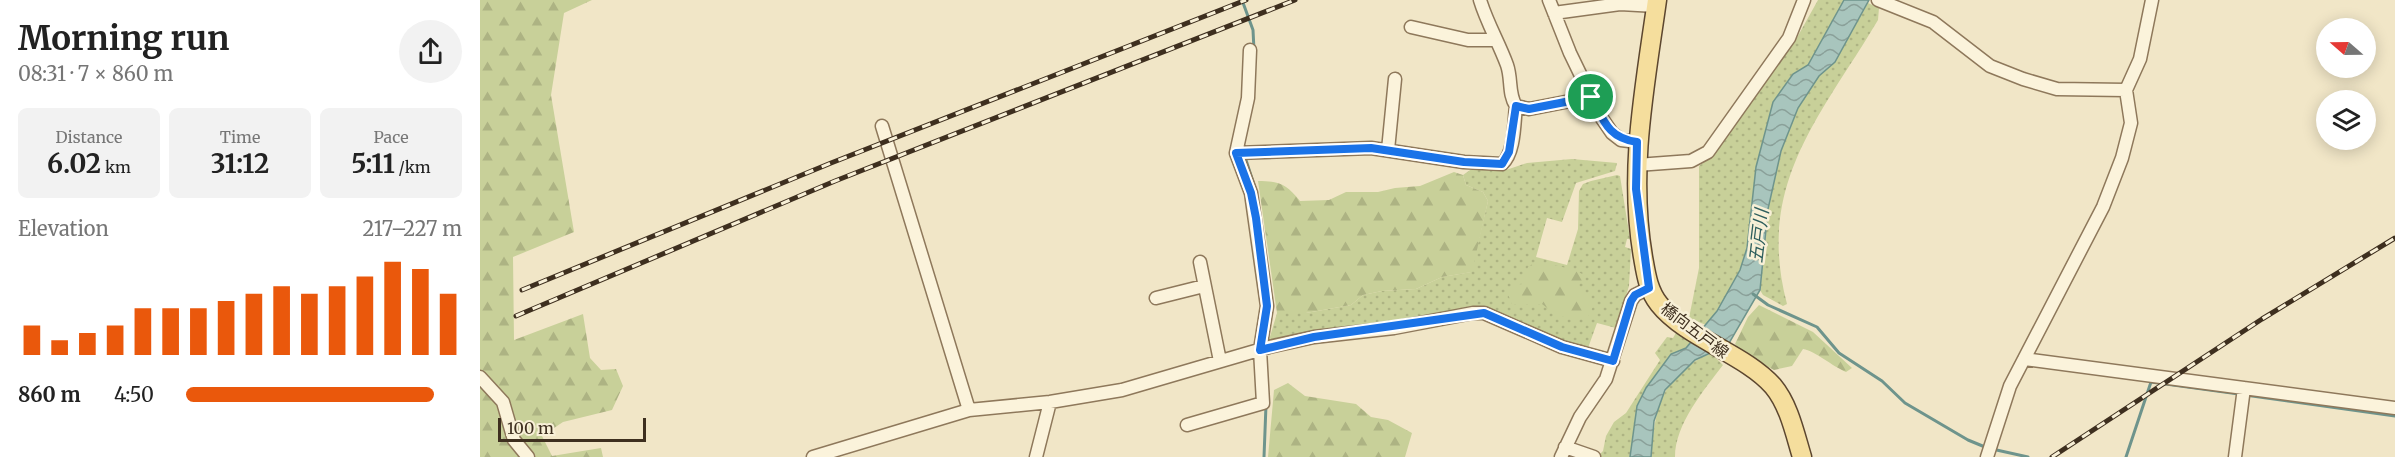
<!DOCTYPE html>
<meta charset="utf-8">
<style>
:root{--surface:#fff;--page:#f2f2f2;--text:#222;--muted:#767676;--accent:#ea580c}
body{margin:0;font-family:Merriweather,"Noto Sans JP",serif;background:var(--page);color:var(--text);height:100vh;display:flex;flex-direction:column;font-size:22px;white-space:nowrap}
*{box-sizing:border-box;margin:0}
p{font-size:20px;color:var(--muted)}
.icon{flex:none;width:33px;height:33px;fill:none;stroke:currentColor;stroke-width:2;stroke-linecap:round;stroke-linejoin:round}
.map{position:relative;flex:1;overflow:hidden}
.sheet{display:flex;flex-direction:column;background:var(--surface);width:480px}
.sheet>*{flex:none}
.needle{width:39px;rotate:290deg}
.tools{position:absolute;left:1836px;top:18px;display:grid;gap:12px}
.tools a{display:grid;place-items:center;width:60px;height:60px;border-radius:50%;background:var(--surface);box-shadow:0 3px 15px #0003;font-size:30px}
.scale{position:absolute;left:18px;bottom:15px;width:148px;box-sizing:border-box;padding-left:6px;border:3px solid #3e2f1f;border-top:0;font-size:16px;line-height:21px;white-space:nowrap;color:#3e2f1f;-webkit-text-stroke:4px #f8f0d7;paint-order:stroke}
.pin{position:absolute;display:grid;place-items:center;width:51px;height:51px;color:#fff;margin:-26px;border:3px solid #fff;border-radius:50%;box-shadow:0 2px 6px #0007}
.round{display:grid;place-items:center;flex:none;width:63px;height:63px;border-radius:32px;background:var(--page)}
.head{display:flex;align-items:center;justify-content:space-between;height:102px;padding:0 18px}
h1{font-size:33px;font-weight:700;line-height:45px}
.figures{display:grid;grid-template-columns:repeat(3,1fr);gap:9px;height:102px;padding:6px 18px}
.figures div{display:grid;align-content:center;border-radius:9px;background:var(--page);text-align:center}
.figures b{font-size:26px;font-weight:700}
.figures small{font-size:16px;font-weight:400}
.figures p{font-size:16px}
.chart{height:168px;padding:12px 18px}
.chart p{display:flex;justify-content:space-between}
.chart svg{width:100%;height:108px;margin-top:6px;stroke:var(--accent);stroke-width:6}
ul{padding:0 18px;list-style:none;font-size:20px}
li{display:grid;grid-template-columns:96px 72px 1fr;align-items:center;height:45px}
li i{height:15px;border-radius:8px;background:var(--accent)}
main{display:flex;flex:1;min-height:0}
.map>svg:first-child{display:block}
</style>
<main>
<section class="sheet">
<div class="head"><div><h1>Morning run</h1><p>08:31 · 7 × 860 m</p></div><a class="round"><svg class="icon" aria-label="share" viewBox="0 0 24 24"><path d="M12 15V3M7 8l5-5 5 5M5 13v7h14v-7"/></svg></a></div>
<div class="figures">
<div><p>Distance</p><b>6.02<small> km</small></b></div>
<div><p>Time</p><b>31:12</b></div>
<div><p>Pace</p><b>5:11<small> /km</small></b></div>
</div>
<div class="chart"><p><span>Elevation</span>217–227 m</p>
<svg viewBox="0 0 160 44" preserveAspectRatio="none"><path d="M5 44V32M15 44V38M25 44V35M35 44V32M45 44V25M55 44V25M65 44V25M75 44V22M85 44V19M95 44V16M105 44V19M115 44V16M125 44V12M135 44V6M145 44V9M155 44V19"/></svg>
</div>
<ul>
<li><b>860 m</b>4:50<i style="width:90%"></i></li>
</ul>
</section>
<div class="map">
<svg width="1915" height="457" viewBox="0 0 1915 457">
<defs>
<pattern id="grass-dots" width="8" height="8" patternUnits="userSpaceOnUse" patternTransform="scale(1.5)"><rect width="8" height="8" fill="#c8d099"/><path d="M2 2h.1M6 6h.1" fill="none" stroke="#adb383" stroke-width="1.8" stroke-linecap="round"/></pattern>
<pattern id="forest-firs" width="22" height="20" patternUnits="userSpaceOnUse" patternTransform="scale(1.5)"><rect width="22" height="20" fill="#c8d099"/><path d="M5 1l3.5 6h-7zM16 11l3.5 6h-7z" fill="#adb383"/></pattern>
<pattern id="water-waves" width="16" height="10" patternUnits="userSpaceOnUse" patternTransform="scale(1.5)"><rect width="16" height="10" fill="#a8c5bd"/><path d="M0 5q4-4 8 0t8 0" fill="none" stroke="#8aa099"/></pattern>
</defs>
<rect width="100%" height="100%" fill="#f1e6c7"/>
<path fill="url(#grass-dots)" d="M1338,0h26l-36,65 -15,9 -20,28 -17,65 -9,81 -7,22 -7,18 -27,37 -17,-7 10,-50v-102l12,-9 83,-114z
M1388,3l11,5 -1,12c-57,96 -123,164 -91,284l-4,2 -20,-11 -3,-5 8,-81 13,-58 17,-43 21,-32 16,-14z
M1092,159l45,4 -2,8 -39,12 -14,39 -15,-4 -11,39 31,8 11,-36 1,-38 4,-7 8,-3 26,-6 3,1 10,63h-3l-2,8 6,2 -2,37 -13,42 -19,-5 -9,25 -23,-6 -85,-35 -211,33 8,-27h29l45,-8 12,-10 19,-4 34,-2 26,-12 29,-5 17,-71 -5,-9 -17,-7 -3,-10 10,-7 33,2 21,-7z
M1197,331l16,10 -7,7 -15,6 -34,52 -7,51h-33l6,-6 3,-15 8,-14 12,-9 34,-53 -5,-7 12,-16 6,1z
M1231,353l12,12c-19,25 -48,59 -48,92h-24c4,-49 10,-82 60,-104z"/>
<path fill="url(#forest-firs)" d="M0,0h112l-28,13 -13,82 23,137 -61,25 1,83 69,-26 7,44 11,12 15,-1 7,17 -11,24 -49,12 -21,14 10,20 49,-8 2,9h-123z
M974,172l9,3 3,10 17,7 5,9 -16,71 -30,5 -26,12 -34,2 -19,4 -12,10 -45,8h-29l-19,-132c22,0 28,3 42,20l29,-1 17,-8h32l17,-4 25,-2z
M1057,261c17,5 34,6 49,15l-9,11 4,6 14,9 -7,15 -20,1 -13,-4 -13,-10h-30l-5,-12 6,-7 10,-1 5,-17z
M1279,305l54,27 39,36 -6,4c-14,-6 -31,-21 -43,-23l-11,17 -18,4 -33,-18 -6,-8 13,-27z
M808,383l17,13 51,8 15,13 17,3 24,13 -7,24h-137l6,-67z"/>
<path fill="url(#water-waves)" stroke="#6e948c" stroke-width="1.5" d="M1364,0h25l-34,62 -16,14 -21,32 -17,43 -13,58 -8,81 -32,55 -33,15 -30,30 -11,31 -3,36h-21l7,-51 9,-18 25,-34 15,-6 31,-37 23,-41 7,-22 9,-81 17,-65 20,-28 15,-9z"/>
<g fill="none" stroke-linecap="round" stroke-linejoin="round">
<path stroke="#6e948c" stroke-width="3" d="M762,0l11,30 1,20
M765,157l10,31
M778,203l4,29
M1273,294l15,11 49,22 22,26 43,28 23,22 63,37 17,7
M1765,395l150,21
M1512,449l36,8
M784,457l2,-52
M1646,457l25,-75 88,12"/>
<g stroke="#8e785b" stroke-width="15">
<path id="street" d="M1000,0c7,23 19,43 27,65 5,14 1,29 9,41l13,3 62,-12
M1069,0l21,53 31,64 11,16 9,7 16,2
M1398,0l55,22 57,44 33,13 34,10 69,1
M1074,13l66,-9 36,2
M931,27l57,13h26
M402,126l87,284
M908,150l7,-71
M756,153l135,-5 93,14 38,2c13,-11 12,-42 14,-58
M1157,165l54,-4 17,-9 81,-114 15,-38
M720,262l20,99
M676,298l48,-12
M1544,359l371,49
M0,377l23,25 11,38 14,17
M707,425l76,-22 -3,-53 7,-44 -16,-113 -15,-40 12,-55 2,-48
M1085,447l29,10
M333,457l156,-47 81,-8 72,-12 147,-43 45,-10 80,-9 79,-15h11l78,34 51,14
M556,457l14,-55
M1081,457l19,-40 26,-38 25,-78 4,-6 14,-7
M1507,457l23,-71 93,-179 19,-49 9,-35 -5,-33 14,-31 12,-59
M1755,457l9,-69"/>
</g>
<g stroke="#5c462f" stroke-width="21">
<path id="primary" d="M1177,0c-12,86 -29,170 -14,257 3,17 5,33 16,47 27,34 86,50 114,82 16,19 22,48 29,71"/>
</g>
<use href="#street" stroke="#fbf3db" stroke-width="12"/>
<use href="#primary" stroke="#f5de9d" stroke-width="18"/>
<g stroke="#3e2f1f" stroke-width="5">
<path id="rail" d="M42,290l309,-127 415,-163
M36,316l319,-135 460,-181
M1572,457l210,-138 133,-81"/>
</g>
<use href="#rail" stroke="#f8f0d7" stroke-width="3" stroke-dasharray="9" stroke-linecap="butt"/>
</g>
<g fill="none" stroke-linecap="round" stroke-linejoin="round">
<g stroke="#fff" stroke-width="12">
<path id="route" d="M1111,97c13,24 17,41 46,45l-1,47 13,99 -14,7 -4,6 -18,60 -51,-14 -78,-34 -170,24 -54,13 7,-44 -11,-88 -5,-25 -15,-40 135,-5 93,14 38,2 7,-12 7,-46 13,3z"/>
</g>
<use href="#route" stroke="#1a73e8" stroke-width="8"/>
</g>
<g text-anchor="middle" stroke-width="5" stroke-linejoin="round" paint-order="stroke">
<g font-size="16" fill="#3e2f1f" stroke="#f8f0d7">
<text transform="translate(1215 330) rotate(37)" y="6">橋向五戸線</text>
</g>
<g font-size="18" font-style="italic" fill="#2e5e5d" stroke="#f8f0d7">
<text transform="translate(1279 236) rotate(-83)" y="6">五戸川</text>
</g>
</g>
</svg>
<div class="tools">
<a><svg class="needle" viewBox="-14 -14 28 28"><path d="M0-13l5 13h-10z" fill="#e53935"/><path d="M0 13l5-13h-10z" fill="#767676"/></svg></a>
<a><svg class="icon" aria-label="layers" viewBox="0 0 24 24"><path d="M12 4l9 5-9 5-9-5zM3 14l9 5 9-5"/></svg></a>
</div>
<div class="scale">100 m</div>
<div class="pin" style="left:1111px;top:97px;background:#1e9e55"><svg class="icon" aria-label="arrive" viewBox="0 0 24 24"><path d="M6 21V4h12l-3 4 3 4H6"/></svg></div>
</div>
</main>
